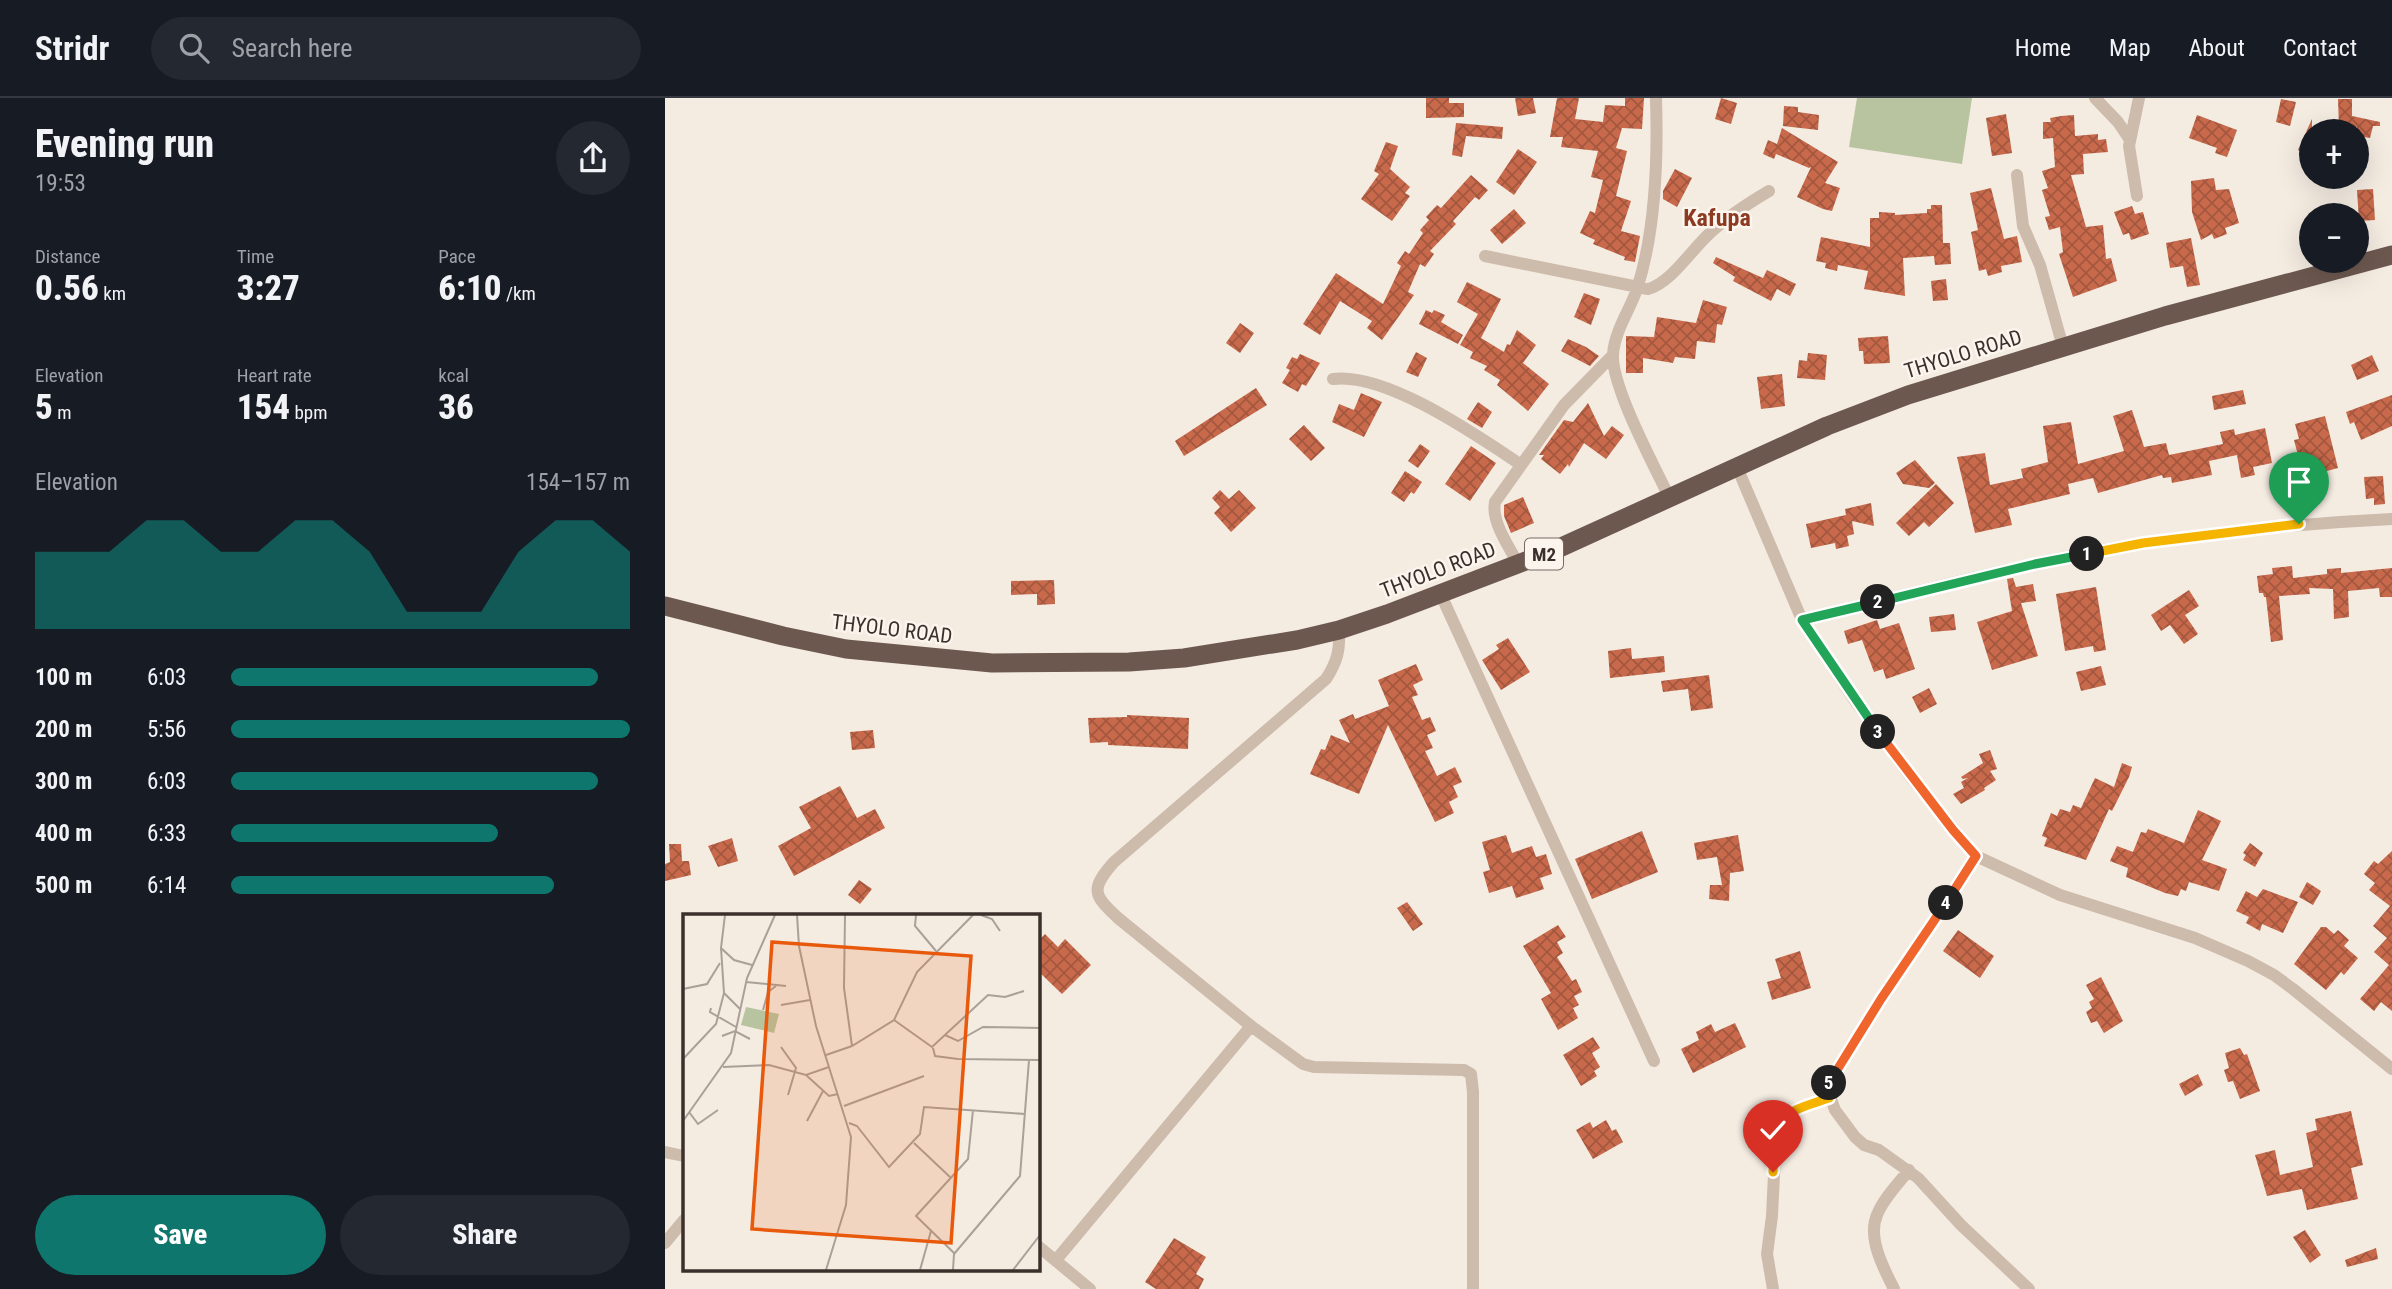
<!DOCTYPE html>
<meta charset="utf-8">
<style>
:root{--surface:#171b24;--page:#242831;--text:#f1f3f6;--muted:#9ea1a6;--line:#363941;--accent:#0f766e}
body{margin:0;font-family:"Roboto Condensed",sans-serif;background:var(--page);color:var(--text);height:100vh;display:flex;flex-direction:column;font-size:26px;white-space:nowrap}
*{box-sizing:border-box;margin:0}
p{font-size:23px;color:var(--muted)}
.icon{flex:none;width:38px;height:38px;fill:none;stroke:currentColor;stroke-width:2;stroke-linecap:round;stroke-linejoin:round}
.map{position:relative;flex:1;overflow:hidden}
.details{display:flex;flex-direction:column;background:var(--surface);width:665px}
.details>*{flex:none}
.buttons{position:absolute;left:1634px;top:21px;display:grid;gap:14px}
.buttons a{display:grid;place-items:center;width:70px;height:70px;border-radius:50%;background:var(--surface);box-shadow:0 7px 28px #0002;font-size:35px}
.pin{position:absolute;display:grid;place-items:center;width:60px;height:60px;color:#fff;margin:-72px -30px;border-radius:50% 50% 50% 0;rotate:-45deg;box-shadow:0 0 7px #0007}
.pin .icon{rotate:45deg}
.km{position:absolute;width:35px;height:35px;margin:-18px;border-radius:50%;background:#222;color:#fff;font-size:19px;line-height:35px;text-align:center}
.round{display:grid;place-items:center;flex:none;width:74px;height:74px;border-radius:37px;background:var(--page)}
.overview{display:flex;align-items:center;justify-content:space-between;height:119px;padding:0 35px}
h1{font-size:38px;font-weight:800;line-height:52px}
.stats{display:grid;grid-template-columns:repeat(3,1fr);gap:10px;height:119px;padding:7px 35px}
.stats div{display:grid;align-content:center}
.stats b{font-size:35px;font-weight:800}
.stats small{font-size:19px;font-weight:400}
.stats p{font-size:19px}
.chart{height:196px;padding:14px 35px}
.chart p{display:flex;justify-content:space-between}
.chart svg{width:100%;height:126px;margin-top:7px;fill:var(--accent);opacity:.7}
.button{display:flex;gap:14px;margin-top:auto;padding:14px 35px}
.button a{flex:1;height:80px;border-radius:42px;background:var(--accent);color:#fff;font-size:28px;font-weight:800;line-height:80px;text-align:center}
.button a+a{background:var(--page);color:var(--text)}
ul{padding:0 35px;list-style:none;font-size:23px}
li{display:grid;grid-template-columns:112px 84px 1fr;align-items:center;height:52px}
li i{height:18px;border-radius:9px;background:var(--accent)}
header{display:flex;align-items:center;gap:42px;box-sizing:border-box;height:98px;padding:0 35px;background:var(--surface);border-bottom:2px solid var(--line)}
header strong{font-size:33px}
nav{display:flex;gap:38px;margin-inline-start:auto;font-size:24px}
.search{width:490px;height:63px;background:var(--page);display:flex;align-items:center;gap:18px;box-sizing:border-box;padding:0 24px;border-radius:38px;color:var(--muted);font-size:26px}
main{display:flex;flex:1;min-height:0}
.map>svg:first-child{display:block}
</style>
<header>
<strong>Stridr</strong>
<div class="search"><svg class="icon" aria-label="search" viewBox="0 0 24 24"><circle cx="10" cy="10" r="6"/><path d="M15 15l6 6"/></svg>Search here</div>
<nav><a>Home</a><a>Map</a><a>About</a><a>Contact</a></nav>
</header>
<main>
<section class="details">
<div class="overview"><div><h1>Evening run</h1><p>19:53</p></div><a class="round"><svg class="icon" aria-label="share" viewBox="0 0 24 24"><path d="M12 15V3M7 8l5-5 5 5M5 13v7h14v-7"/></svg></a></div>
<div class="stats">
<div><p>Distance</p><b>0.56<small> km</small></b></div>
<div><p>Time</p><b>3:27</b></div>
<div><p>Pace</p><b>6:10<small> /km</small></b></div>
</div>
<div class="stats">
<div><p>Elevation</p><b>5<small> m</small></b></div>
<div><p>Heart rate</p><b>154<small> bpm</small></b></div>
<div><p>kcal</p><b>36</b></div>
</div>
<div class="chart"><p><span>Elevation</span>154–157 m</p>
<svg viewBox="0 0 160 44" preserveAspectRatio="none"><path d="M0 44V17L10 17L20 17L30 6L40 6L50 17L60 17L70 6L80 6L90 17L100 38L110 38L120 38L130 17L140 6L150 6L160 17V44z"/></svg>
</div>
<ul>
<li><b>100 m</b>6:03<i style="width:92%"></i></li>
<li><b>200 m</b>5:56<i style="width:100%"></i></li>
<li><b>300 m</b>6:03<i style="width:92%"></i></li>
<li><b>400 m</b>6:33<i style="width:67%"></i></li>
<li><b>500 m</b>6:14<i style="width:81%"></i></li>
</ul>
<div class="button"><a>Save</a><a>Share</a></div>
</section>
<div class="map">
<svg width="1727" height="1191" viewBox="0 0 1727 1191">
<defs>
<pattern id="building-cross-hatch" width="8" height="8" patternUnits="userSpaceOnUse" patternTransform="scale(1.75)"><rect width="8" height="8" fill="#c8694b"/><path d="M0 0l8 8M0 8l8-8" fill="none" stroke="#a4573f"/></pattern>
</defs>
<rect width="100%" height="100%" fill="#f4ebe1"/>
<path fill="#b8c4a0" d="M1192,0h115l-10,66 -113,-17z"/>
<path fill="url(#building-cross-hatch)" d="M761,0h23v5h15v14l-38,1z
M850,0h18l3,15 -18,3z
M892,0h22l-4,21 28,3 2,-17 20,1v-8h19l-2,31 -20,-1 -6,20 11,3 -11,45 15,5 -10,30 19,5 -5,26 -11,-2 1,-3 -32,-13 2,-4 -15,-7 10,-22 5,2 8,-33 -12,-3 7,-26 -37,-4 2,-10h-13z
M1056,0l16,5 -6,21 -16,-5z
M1616,1l15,3 -6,24 -14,-4z
M1673,1h14v17l28,6v4h-7l-3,12 -13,-2v-9l-18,1z
M1119,8l14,1v5l21,3 -1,15 -35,-4z
M1341,16l6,39 -20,3 -6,-38z
M1409,17l1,21 23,-2v6l8,-1 2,13 -25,2 1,20 -13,1 15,52 17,-2 3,34 5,-1 6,23 -44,16 -14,-43 4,-2 -3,-25 -11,3 -4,-13 5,-1 -8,-26 6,-2 -6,-17 13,-4 -2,-29 -10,1v-17h8l-1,-4 11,-2z
M1532,17l40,15 -10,27 -12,-4 2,-5 -28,-10z
M1647,21v38l-14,-7z
M791,25l47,4 -1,12 -36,-3 -4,21 -10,-2z
M1117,30l56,34 -13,21 15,5 -8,23 -9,-2 -26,-12 14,-30 -2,1 -33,-14 -2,5 -11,-5 5,-14 9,4z
M721,44l12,4 -8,23 20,18 -5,6 5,3 -18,25 -31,-22 18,-25 -5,-3z
M853,51l19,13 -23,33 -18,-13z
M1010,71l17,9 -15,29 -14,-8v-8z
M806,77l17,15 -9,10 -4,-3 -22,24 3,3 -26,27 4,3 -9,13 -5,-3 -12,28 6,3 -32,45 -15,-12 5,-7 -32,-20 -20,34 -17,-11 33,-51 47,31 18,-38 -4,-3 8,-12 4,3 14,-21 -3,-3 9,-10 -3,-3 11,-12 4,3z
M1549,80l2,12 13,-1 10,34 -14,5 2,6 -13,5 -2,-5 -11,6 -9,-28 -1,-31z
M1326,90l13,51 13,-3 5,26 -21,4 1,6 -14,4 -2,-7 -7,2 -8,-39 7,-2 -8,-37z
M1708,91l2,31 -16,1 -2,-31z
M1266,107h11l1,38h7l1,21 -16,1 -1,-9 -31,2 2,38 -41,-7 4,-18 -30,-6 -1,6 -12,-3 1,-5 -10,-2 5,-24 49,10v-29h9v-6l16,1v2l32,-2v-4h4z
M1467,108l3,8 8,-2 6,22 -18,6 -2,-7 -6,2 -9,-23z
M849,111l12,14 -24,21 -12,-14z
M1526,140l9,47 -13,2 -4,-21 -13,2 -4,-25z
M1051,159l47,21 4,-8 29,14 -6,12 -13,-7 -6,12 -38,-20 2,-4 -22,-14z
M1281,181l2,21 -15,1 -2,-20z
M802,184l34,17 -20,39 23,14 3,-8 3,1 7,-15 19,15 -13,18 26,21 -21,27 -31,-26 3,-5 -16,-10 3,-4 -17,-8 3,-6 -13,-7 18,-31 -21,-12z
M919,195l16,6 -9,26 -17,-8z
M1038,202l24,7 -5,18 -5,-1 -2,19 -18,-2 -2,18 -20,-2 -2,6 -30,-5v15h-17v-37l28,1 3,-20 39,6z
M761,212l6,3 2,-3 11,5 -4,7 22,13 -5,9 -39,-20z
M575,225l14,10 -14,20 -14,-10z
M1223,238l2,27 -26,1 -1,-13h-4l-1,-13z
M903,241l18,8 13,9 -9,10 -29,-15z
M751,254l11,6 -9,19 -12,-5z
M1143,255l19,2 -2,25 -28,-2 2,-18 8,1z
M635,256l20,9 -14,23 -4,-2 -4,8 -16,-9 8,-13 -4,-2 6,-11 5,2z
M1707,257l7,16 -22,9 -6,-15z
M1117,276l3,32 -24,3 -4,-32z
M591,290l11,17 -83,51 -9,-15z
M1578,292l3,14 -32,6 -2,-14z
M696,295l21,9 -18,35 -32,-15 7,-18 15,6z
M1727,297v31l-31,14 -7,-18 -4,2 -4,-12z
M813,304l14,10 -10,16 -15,-9z
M923,305l16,33 8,-10 12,9 -18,24 -22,-16 -15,24 -1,-3 -8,10 -19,-15 3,-4h-5l25,-35 9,2z
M1467,312l12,37 22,-4 3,12 54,-11 -3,-12 14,-3 1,6 30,-7 7,35 -19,4 2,8 -14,3 -4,-23 -28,6 3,14 -40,8 -1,-6 -8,1 -1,-3 -64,18 -5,-15 -25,6 2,10 -62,15 4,16 -37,8 -18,-76 28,-4 5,32 33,-7 -2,-9 27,-7 -5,-36 28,-4 7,42 46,-13 -11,-35z
M1660,318l13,52 -30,8 -3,-10 -4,1 -7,-27 5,-1 -4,-15z
M639,327l21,23 -14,13 -22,-22z
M755,346l10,7 -12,17 -10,-7z
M806,348l25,17 -26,38 -25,-17z
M1250,362l20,23 -6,5 -26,-4 -7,-11z
M740,373l17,11 -8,12 -3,-2 -7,10 -13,-9z
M1718,378l2,28 -11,1v-7l-8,1 -2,-22z
M1271,386l18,19 -25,24 -5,-5 -15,14 -13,-13z
M555,392l9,9 10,-9 17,18 -25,24 -17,-19 6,-6 -8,-9z
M858,399l11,26 -23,10 -7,-17v-11z
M1206,405l3,23 -22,-5 2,13 -7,2 2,10 -13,3 -1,-6 -24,5 -5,-24 40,-9 -1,-6z
M1627,468l1,12 34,-4v-5l14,-1v5l51,-5v29h-12l-1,-9 -31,3 1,26 -15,2 -1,-30 -24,-1 1,6 -31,2 4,44 -12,2 -5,-45h-2l-1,-4h-4l-2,-17 16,-2 -1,-6z
M1348,480l3,9 17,-3 3,17 -15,2 17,53 -46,14 -15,-48 35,-11 -5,-32z
M389,482l1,24 -18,1v-11l-26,1v-14z
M1431,489l10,63 -12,2 -1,-6 -28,5 -9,-57z
M1524,492l10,16 -14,9 13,19 -14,10 -14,-19 -9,6 -10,-16z
M1289,516l2,16 -25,2 -2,-15z
M1212,522l3,9 19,-6 16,46 -29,10 -3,-10 -9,3 -12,-32 -14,4 -4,-13z
M843,540l22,34 -29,18 -19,-30 17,-11 -3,-4z
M966,550l1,11 32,-3 1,16 -55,6 -2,-27z
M751,566l7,16 -10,5 5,10 -6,2 10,23 8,-3 6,14 -9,4 6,13 -8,3 12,25 18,-9 7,15 -9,4 5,11 -9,5 5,11 -19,9 -47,-97 -29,69 -49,-20 11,-25 4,1 6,-15 19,8 -11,-23 14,-6 2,5 34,-13 -11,-26z
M1436,568l5,19 -25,6 -5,-19z
M1044,577l4,33 -22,3 -3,-22 -25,3 -2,-11z
M1264,590l8,16 -17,9 -8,-16z
M462,617l62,3 -1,31 -80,-4v-3l-18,1 -2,-25 39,-1z
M208,632l2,18 -23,2 -2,-18z
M1325,652l7,19 -7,2 6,9 -12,8 1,2 -24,14 -8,-10 11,-6 -3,-6 7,-4 -5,1 -2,-2 22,-14 -4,-9z
M1457,665l10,4 -3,10 -17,34 -3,-2 -23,51 -42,-14 3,-8 -5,-2 9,-23 6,3 3,-7 10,3 3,-7 8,3 14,-30 19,9z
M175,688l17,32 18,-9 10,19 -91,48 -16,-30 33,-18 -12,-21z
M1533,712l23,11 -19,39 25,9 -8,22 -30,-9 -3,9 -5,-2 -3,7 -13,-3 -39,-16 2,-9 -18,-7 7,-15 16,6 8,-20 5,1 2,-4 36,14z
M977,733l16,41 -66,27 -17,-40z
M841,737l6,18 20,-7 4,11 10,-3 6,20 -12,4 4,11 -28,9 -4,-12 -23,7 -6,-21 7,-2 -8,-28z
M1073,737l6,36 -14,2 -1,28 -20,-2 1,-14h12l-5,-28 -20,3 -3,-17z
M67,740l6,23 -20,6 -10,-21z
M1585,745l13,10 -8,14 -12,-7 3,-5 -3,-2z
M4,746h12l1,17h7l2,14 -26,6v-17l5,-2z
M1727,753v160l-11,-9 -7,9 -14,-12 29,-34 -15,-13 13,-14 -14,-12 17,-20 -21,-16 6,-7 -11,-9 10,-13 4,3z
M194,782l13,9 -12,15 -12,-9z
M1642,784l14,9 -8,14 -14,-8z
M1598,791l35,13 -15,31 -21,-9 -2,7 -14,-8 3,-6 -13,-6 10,-20 11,6z
M742,804l16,22 -10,7 -16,-23z
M893,827l8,12 -9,5 6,11 -6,4 15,24 4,-2 6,13 -8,4 5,9 -6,3 5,10 -20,12 -17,-31 10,-6 -28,-47z
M1656,829h5l8,7 4,-4 11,10 -5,6 14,12 -14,17 -3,-3 -15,18 -32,-26z
M1293,832l36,26 -14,22 -37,-27z
M380,836l13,13 7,-8 26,26 -29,29 -24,-23v-30z
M1135,853l11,37 -39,12 -5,-18 14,-4 -6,-19z
M1436,879l22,44 -19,12 -7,-12 -6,2 -5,-11 6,-4 -3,-6 5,-3 -8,-14z
M1070,925l11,24 -53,26 -12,-24 18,-9 -3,-8 15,-8 4,8z
M928,939l7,11 -8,5 8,14 -6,4 3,5 -16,10 -18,-31z
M1575,950l4,7 3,-1 13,37 -20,8 -7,-18 -5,1 -4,-12 5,-2 -4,-15z
M1533,976l5,11 -18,11 -6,-12z
M1686,1013l12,54 -12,3 7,31 -51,11 -5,-21 -35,7 -12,-41 20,-5 5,25 33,-8 -7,-34 11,-3 -2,-11z
M941,1022l6,11 4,-2 7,13 -30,17 -17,-29 14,-8 3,6z
M1640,1132l16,25 -11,8 -17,-26z
M509,1140l32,19 -10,17 8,5 -5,10h-43l-11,-7z
M1711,1150l2,11 -31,8 -2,-7z"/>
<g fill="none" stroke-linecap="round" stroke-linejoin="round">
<path stroke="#cdbbac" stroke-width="12" d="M991,0c2,61 0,132 -19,191 -7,21 -22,41 -24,65 -2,32 41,111 56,143
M1430,0l23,24 12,18
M1352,77l6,51 17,39 23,82
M1472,98l-8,-50 10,-48
M820,158l163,33c23,-6 44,-40 62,-56 18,-17 37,-29 59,-42
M668,281c53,-7 143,56 187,85
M1072,369l65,153 53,81 58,79 63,76 84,39 135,43 53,23 26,14 19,14 99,80
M853,466c-9,-18 -27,-42 -23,-62l69,-97 49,-50
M776,497l213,466
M1137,522c113,-27 227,-59 342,-77 82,-12 165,-20 248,-24
M674,532c1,21 -2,32 -13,49l-212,183c-24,27 -21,33 4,56l133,108 52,38 11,3 150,3 7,4 2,18v197
M1311,758l-95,143 -47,74 -6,18 7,19 20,27 9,8 15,5 39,28 43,47 68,64
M0,1054l19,4
M0,1145l19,-23
M373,1148l52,43
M391,1162l195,-234
M1108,1191l-6,-35 5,-38 4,-83c7,-25 31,-28 53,-35
M1229,1191c-10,-20 -27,-51 -17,-74 6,-16 21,-31 32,-45"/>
<path stroke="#6c584f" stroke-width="19" d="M0,508l118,30 63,13 146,14 137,-1 55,-4 113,-18 42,-10 48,-16 170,-65 270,-123 81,-31 257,-79 227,-61"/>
</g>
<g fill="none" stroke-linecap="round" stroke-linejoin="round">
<g stroke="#fff" stroke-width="14">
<path id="split-1" d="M1422,456l56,-11 156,-19"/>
</g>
<g stroke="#fff" stroke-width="14">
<path id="split-2" d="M1213,504l157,-38 52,-10"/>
</g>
<g stroke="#fff" stroke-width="14">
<path id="split-3" d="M1213,504l-76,18 76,112"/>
</g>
<g stroke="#fff" stroke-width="14">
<path id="split-4" d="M1213,634l75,98 23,26 -30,47"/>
</g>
<g stroke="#fff" stroke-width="14">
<path id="split-5" d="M1164,985l52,-84 65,-96"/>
</g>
<g stroke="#fff" stroke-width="14">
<path id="split-6" d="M1108,1074c4,-57 1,-56 56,-74v-15"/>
</g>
<use href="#split-1" stroke="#f5b400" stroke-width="9"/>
<use href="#split-2" stroke="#22a559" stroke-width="9"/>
<use href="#split-3" stroke="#22a559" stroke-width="9"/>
<use href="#split-4" stroke="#f0652b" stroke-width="9"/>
<use href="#split-5" stroke="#f0652b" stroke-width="9"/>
<use href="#split-6" stroke="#f5b400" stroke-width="9"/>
</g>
<g text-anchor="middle" stroke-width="5" stroke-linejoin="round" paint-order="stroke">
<rect fill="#fbf5ee" stroke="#756b66" stroke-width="2" x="860" y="440.5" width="38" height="31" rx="5"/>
<g font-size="19" font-weight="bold" fill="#3b302b">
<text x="879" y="463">M2</text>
</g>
<g font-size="21" fill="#3b302b" stroke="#fbf5ee">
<text transform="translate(1298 256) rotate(-17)" y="7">THYOLO ROAD</text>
<text transform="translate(773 472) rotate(-21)" y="7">THYOLO ROAD</text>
<text transform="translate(227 531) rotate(7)" y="7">THYOLO ROAD</text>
</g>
<g font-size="24" font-weight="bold" fill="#8c3b22" stroke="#fbf5ee">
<text x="1052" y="128">Kafupa</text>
</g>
</g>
<g transform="translate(18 816)">
<rect width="357" height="357" fill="#f4ebe1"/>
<path d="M63,93l33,7 -5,19 -33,-8z" fill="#b8c4a0"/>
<path fill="none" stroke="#aaa098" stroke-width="2" d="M42,1l-4,33 13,12 18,5M114,1l2,31 17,80 35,111 -5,68 -20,65M162,1l-1,73 8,58M233,1l-1,11 21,25M298,1l11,4 8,12M38,34l3,45 16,16M63,68l40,4M0,75l24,-5 13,-21M98,91l29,-5M28,94l-1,4 26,15M80,96l5,-18 8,-6M211,106l38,27 56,-52 17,2 19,-6M262,121l13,6 25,-14 57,1M39,122l13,-5 15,8M98,133l15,21 -8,27M250,134l2,8 23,3 82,1M143,141l26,-9 42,-26 23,-48 56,-57M0,145l33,-35 8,-31M40,153l46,-2 37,10 23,-8M123,161l23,21 9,-2M161,192l80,-30M6,198l9,12 20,-14M0,207l48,-68 16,-75 28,-63M124,207l16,-30M166,209l8,3 32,41 31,-33 4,-27 101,7M231,229l36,34M271,339l-38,-37 52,-57 5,-49M237,356l11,-39M270,356l1,-16 66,-78 9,-116M330,356l27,-35"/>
<path fill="#e8590c" fill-opacity="0.15" stroke="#e8590c" stroke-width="3.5" d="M89,28l199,14 -20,287 -199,-14z"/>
<rect width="357" height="357" fill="none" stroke="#3b302b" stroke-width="3.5"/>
</g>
</svg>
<div class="buttons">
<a>+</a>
<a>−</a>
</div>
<div class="pin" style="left:1634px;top:426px;background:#1e9e55"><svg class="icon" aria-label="arrive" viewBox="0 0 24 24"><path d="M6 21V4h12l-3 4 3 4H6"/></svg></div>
<div class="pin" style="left:1108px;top:1074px;background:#d93025"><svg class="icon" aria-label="check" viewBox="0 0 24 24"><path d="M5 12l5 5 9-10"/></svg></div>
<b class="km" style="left:1422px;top:456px">1</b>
<b class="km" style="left:1213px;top:504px">2</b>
<b class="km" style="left:1213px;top:634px">3</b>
<b class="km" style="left:1281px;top:805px">4</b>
<b class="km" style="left:1164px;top:985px">5</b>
</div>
</main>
